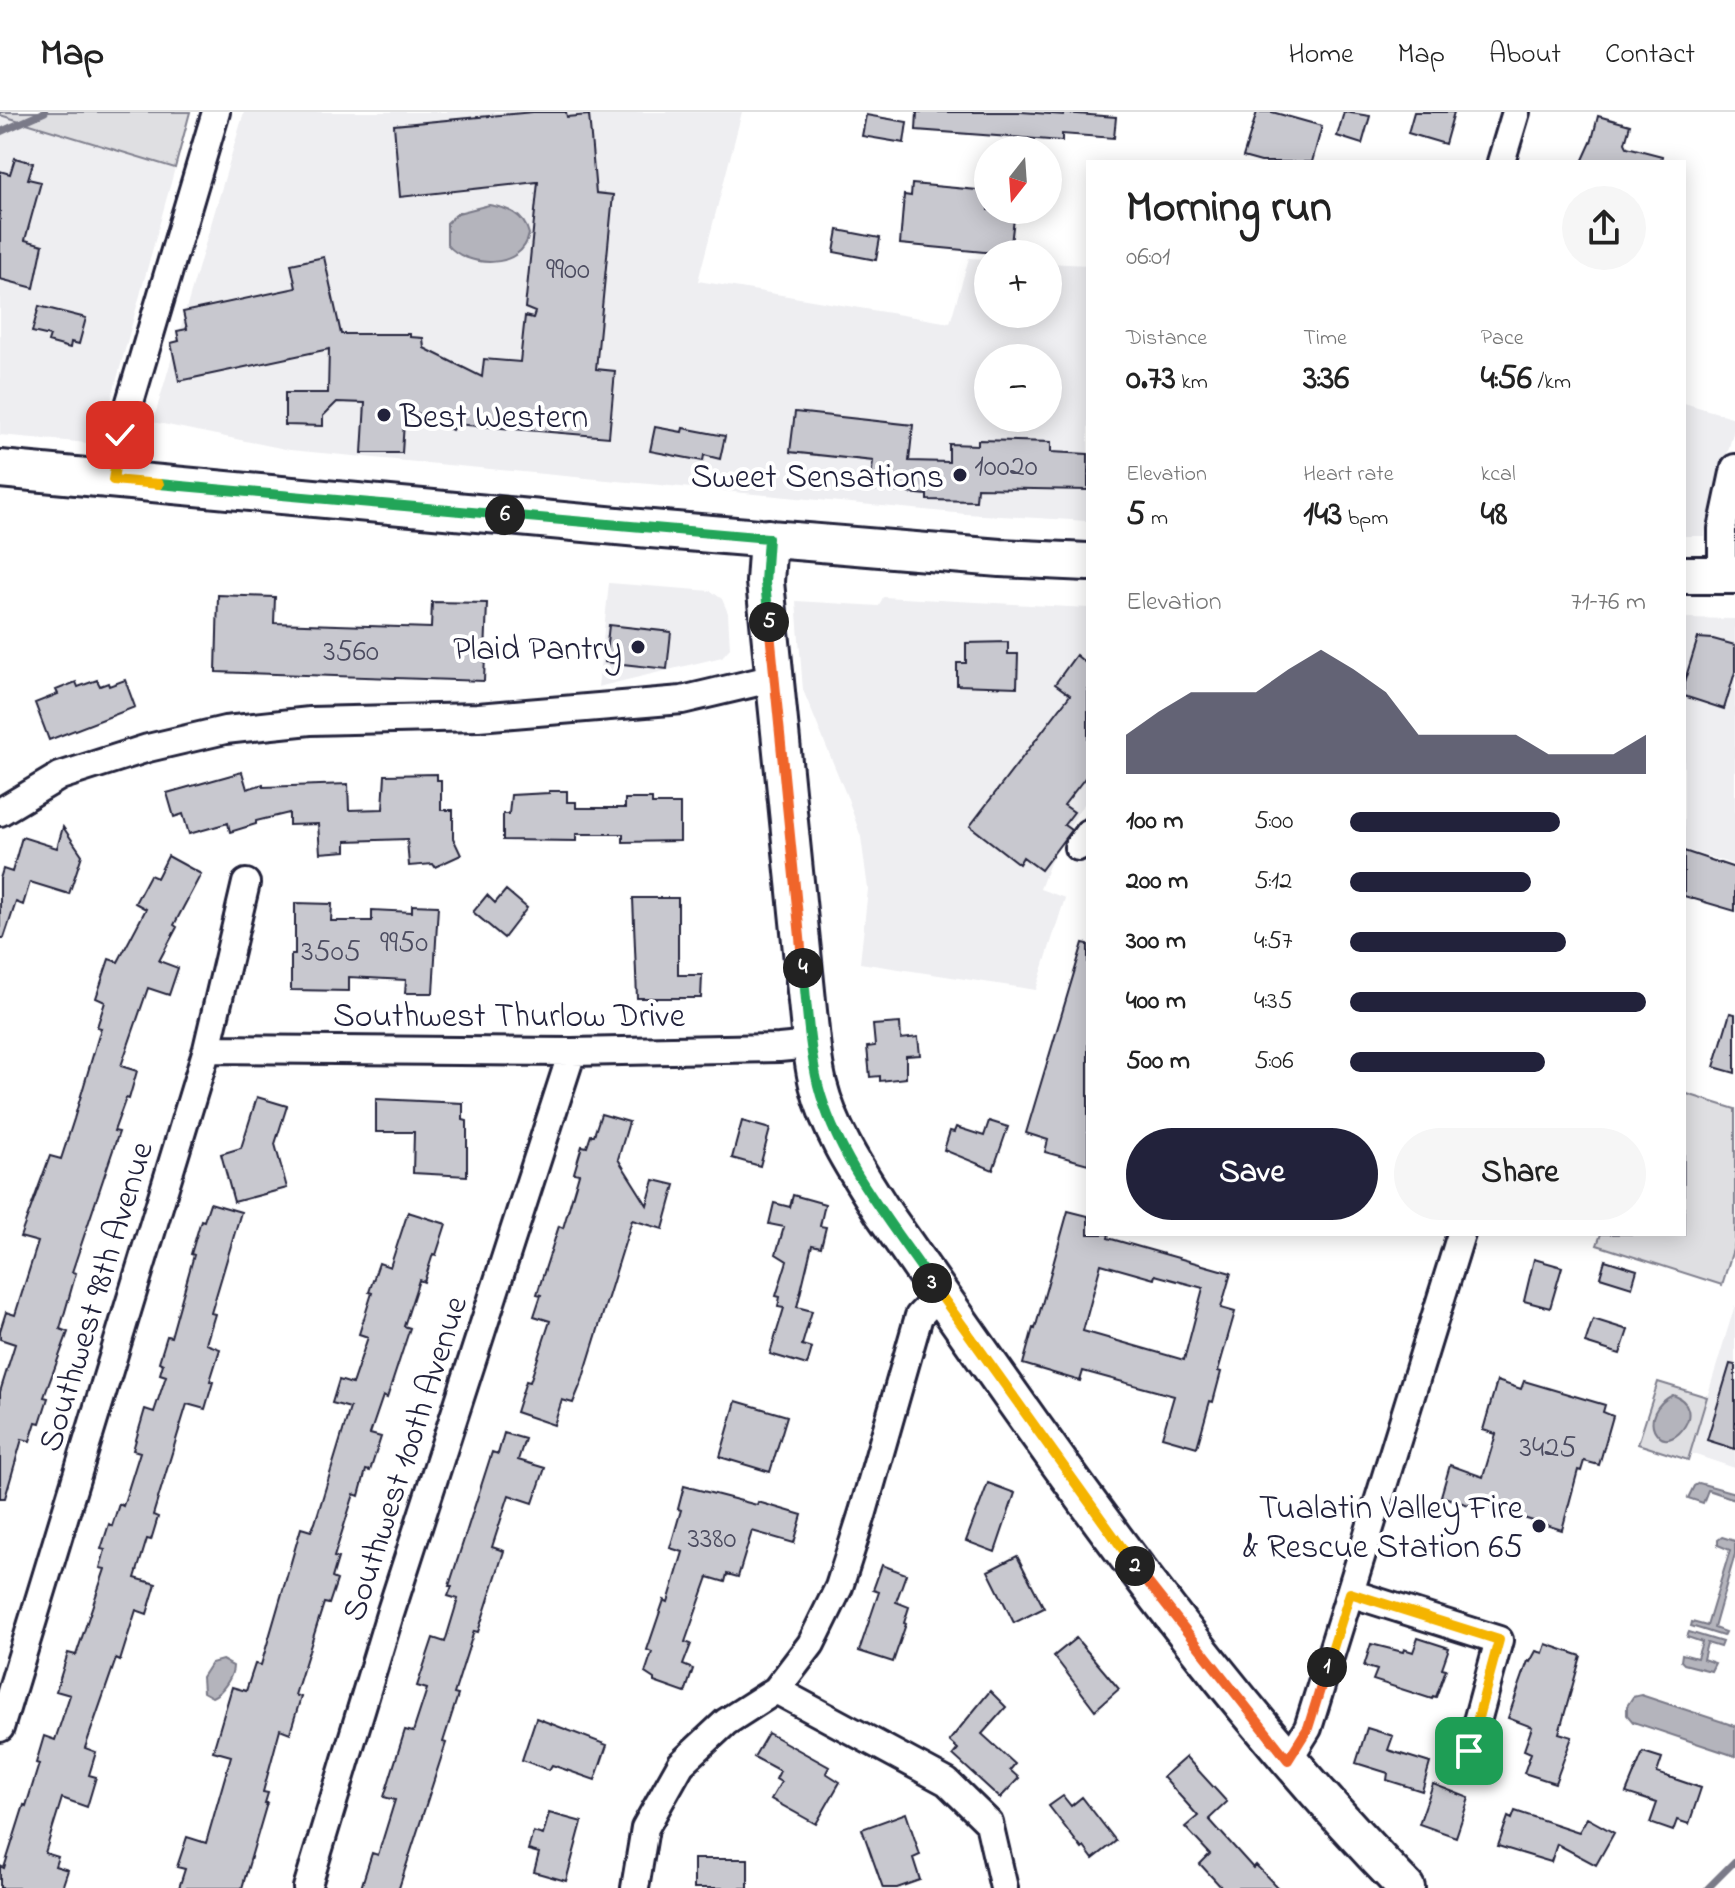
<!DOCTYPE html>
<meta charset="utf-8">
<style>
:root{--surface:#fff;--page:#f6f6f6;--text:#222;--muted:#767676;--line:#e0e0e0;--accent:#22223b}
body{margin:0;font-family:"Indie Flower",sans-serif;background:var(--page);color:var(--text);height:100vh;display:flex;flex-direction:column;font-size:30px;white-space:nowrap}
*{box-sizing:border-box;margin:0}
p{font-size:26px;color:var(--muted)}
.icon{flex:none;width:44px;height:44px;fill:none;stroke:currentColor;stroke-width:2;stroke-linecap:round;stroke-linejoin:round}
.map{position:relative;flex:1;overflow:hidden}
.side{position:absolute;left:1086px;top:48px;width:600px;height:1076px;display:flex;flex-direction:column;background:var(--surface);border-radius:0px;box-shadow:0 4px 20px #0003}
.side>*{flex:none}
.needle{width:52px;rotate:197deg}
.fabs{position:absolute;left:974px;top:24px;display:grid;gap:16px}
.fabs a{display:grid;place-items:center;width:88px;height:88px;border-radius:50%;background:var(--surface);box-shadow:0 4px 20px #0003;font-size:40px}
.pin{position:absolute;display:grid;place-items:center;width:68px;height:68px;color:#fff;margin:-34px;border-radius:16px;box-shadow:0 4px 12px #0006}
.km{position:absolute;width:40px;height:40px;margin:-20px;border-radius:50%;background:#222;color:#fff;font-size:22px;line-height:40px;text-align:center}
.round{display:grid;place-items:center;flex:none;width:84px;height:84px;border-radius:42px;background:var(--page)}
.summary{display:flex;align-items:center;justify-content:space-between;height:136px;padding:0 40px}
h1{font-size:44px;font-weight:800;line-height:60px}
.stats{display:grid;grid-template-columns:repeat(3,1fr);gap:12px;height:136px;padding:8px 40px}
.stats div{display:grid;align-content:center}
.stats b{font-size:34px;font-weight:800}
.stats small{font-size:22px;font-weight:400}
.stats p{font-size:22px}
.chart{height:224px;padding:16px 40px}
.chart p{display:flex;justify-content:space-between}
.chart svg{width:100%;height:144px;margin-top:8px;fill:var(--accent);opacity:.7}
.primary-button{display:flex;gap:16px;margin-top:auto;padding:16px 40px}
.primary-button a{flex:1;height:92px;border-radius:48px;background:var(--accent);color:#fff;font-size:32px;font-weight:800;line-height:92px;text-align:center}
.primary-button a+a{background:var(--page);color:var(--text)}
ul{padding:0 40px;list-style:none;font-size:26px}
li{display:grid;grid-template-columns:128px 96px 1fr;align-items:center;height:60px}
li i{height:20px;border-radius:10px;background:var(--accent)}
header{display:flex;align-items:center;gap:48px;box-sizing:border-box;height:112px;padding:0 40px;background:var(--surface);border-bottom:2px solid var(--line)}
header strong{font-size:38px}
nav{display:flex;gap:44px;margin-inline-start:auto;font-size:28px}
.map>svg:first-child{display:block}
</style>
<header>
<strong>Map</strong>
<nav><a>Home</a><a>Map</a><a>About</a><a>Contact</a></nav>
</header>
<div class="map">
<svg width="1735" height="1776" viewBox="0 0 1735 1776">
<rect width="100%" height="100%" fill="#fff"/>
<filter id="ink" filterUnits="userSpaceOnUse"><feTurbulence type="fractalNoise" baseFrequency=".0125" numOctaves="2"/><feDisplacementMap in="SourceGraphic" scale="16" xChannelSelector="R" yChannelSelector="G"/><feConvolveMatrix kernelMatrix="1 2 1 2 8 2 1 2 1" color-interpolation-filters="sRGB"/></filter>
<g filter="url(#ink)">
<path fill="#eeeef1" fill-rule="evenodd" d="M244,0h498l-44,169 252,42 19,-65 19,1v55h60v-51l40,2v256l-122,-7 -676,-64 -137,-28zM988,246h60v60h-60z
M0,3l175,53 -76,276 -99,-9z
M1684,291l51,15v8l-31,110h-20z
M609,471l102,8 11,8 6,14 2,35 -8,9 -124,30z
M883,485l205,11v192l-9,10 -29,53 -10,26 25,9 -29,92 -176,-27 8,-74 -7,-52 -13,-38 -45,-109 -7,-89 83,5z
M1684,506l51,1v246l-51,-16z
M1735,1193v163l-45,-15z"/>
<path fill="#dfdfe2" stroke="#80808e" stroke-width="2" d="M0,0h190l-15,56 -175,-53z
M1684,981l51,16v134l-13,42 -125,-40 4,-11h83z
M1658,1270l49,15 -19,63 -50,-16z"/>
<path fill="#b4b4bc" stroke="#7a7a88" stroke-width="2" d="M489,93c19,3 35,9 40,29 -7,37 -63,34 -82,10v-21l11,-10z
M1673,1283c36,13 0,56 -14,41 -15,-15 -1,-34 14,-41z
M1699,1371l36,10v6l-27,-9 -5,13 -15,-5 6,-12z
M1722,1425l13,4v13l-21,74 11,4 -2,4 -32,-10 1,-4 15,4 23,-76 -12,-5v-5z
M1689,1520l33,10 -2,5 -13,-4 -4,16 12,4 -4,8 -27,-7 -3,-3 1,-7 15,4 5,-16 -15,-5z
M222,1548l11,6c0,11 -11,27 -21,31l-9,-5 -1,-15 9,-14z
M1641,1583l94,31v30l-102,-34 -6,-7v-9l6,-9z"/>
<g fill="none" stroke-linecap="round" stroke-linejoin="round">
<path stroke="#7a7a88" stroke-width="7" d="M0,20l45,-20
M1708,1776l27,-27"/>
</g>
<path fill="#c8c8cf" stroke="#22223b" stroke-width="2" fill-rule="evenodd" d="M533,0h33l1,5 22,-2 7,78 17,2 -17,174 19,2 -6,66 -154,-13 -3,6 -47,-23 -3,46h-40l3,-50 -28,-1 -14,14v10l-38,-1v-32h43l1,-44 -150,32 -8,-38 8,-2 -2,-10 10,-2 -4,-17 113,-24 -5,-24 33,-7 17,77h69v3l13,1 1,10 58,29 2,-18 36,3 5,-46 8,2 2,-6 -10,-4 13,-126 -138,15 -6,-72z
M917,0h104l43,3v-2l52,4 -2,21 -52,-4v7l-146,-11z
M1257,0h15l50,14 -10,36h-51l-18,-5z
M1344,0l26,4 -8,28 -25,-8z
M1414,0h40l-9,32 -37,-11z
M866,3l41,7 -3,21 -42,-7z
M1598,4l32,9 -5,18 2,4 35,9 -1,6h-79l10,-22z
M15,46l18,5 -5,16 13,3 -16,58 18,5 -9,43 -34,-9v-108l10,3z
M912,72l76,7v19h27l-4,34h-5l-1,10 -105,-10 4,-49 7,1z
M838,118l42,8 -4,22 -42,-8z
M39,194l47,12 -7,26 -8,-2 -1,6 -22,-6 2,-6 -18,-4z
M795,300l118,13 -4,36 40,1v-18l29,1v-5l73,2v10l37,2v36l-111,-2 -1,13 -49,-1v-5l-57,-6 3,-28 -83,-9z
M655,315l27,5 1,-4 42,8 -5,23 -16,-4 -1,6 -53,-10z
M218,483l57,2 -1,26 157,5 1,-26 55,1 -3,78 -268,-9z
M609,513l62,7 -4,37 -62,-7z
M1698,526l15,1 22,6v27l-11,37 -40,-13v-13z
M1008,530v12h10l-1,33 -60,-2v-22h9v-20z
M1076,543l12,10v109l-24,31 10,7 -10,13 7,5 -30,40 -18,-13 -4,7 -49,-38 100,-131 -15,-11z
M97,568l3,6 8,-3 1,3 16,-6 10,27 -86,33 -14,-37 23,-9 -2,-4 20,-8 2,5z
M242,660l5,17 16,-5v3l85,-3 1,26 34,-1 2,-34 52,-1v6h4v30h12v28l8,17 -26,12 -2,-3 -24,2 -2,-27 -61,2v10l-26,2 -2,-29 -29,1v-12l-33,8v3l-26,8 -2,-9 -39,11 -6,-20 -9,3 -7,-24z
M549,679h18v11h9v6h49v-9h27v5h28v37l-57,1v-8h-47v7l-73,-1v-26h6l2,-19 38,-2z
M63,715l19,28 -13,39 -39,-12 -7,23 -7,-3 -12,36h-4v-59l3,-10 9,3 10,-35 35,11z
M1684,739l51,17v43l-51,-15z
M168,744l33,18 -27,51 3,2 -18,34 19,7 -9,27 -21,-7 -27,78 16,5 -8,28 -3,-1 -12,33 5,1 -47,140 4,1 -16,56 8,3 -24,65 4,1 -8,25 -4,-1 -6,19 -8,-2 -17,59h-5v-106l15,-48 -15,-5v-8l6,-19 9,3 23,-73 -18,-5 30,-81 11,3 13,-40 27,-91 -4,-1 8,-25 -9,-4 13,-39 9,3 28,-53 -11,-6 15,-28 7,3z
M506,778l21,18 -23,30 -31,-26 14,-17 8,8z
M633,786h45v77h24l-1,23h-64z
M295,791l37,1 -1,17h41v-11l40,2v-7l26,1 -5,87h-28l1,-13 -57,-3v14l-58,-1v-35h4z
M1083,831l5,1v220l-43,-12 3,-12 -22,-7z
M1730,901l5,1v59l-21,-6z
M900,911l1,16 17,-2 2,18 -14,1v22l-26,3v-5l-10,1 -3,-30 8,-1 -2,-21z
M257,985l30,9 -12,38 12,44 -53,14 -13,-48 20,-6z
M376,987l87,4v17l4,1v55l-54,-3 1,-41h-38z
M601,1002l28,8 -11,37 29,46 7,-25 21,5 -12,44 -31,-9 -50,161 -9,22 -11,-3 -8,25 -38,-13 10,-31 4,1 20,-61 -16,-5 7,-21 -4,-1 22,-68 4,2 16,-54 -5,-1 8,-27 5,1 4,-12h3z
M742,1009l28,8 -10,37 -28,-8z
M989,1009l19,6 -15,43 -49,-20 6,-19 4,1 2,-5 28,9z
M793,1083l32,9 -5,22 6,1 -5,20 -9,-2 -15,62 15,4 -10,34 10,3 -5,17 -37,-11 14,-46 -6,-1 2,-10 -4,-1 11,-35 -11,-7 8,-27 -15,-3 5,-21 16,4z
M210,1091l31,9 -30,101 4,1 -9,30 14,5 -10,32 3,1 -8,27 -18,-5 -34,111 5,2 -7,23 -4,-1 -12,39 21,6 -9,30 -11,-4 -16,51 -4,-2 -31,89 11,4 -7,23 7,2 -9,30 -25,-9 -17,55 13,4 -3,9 13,4 -6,18h-62v-22l4,2 20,-63 2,1 13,-42 -3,-1 8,-27 11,4 15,-45 -14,-4 12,-38 8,2 29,-86 -5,-1 5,-18 -4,-1 8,-25 3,2 7,-22 4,2 17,-54 -7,-2 12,-41 9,3 12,-36 -6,-2 3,-10 -4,-2 8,-26 4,1 23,-82 -3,-1 10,-34 3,1z
M1068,1099l20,5v18h21l-1,4 123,35 -10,35 14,4 -17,59 3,1 -8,30 -3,-1 -13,46 -35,-10 12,-41 -91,-25 -3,10 -57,-17 10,-36 2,1zM1101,1152l53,15 1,-4 48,13 -19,72 -101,-29z
M408,1100l38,12 -10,31 -3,-1 -9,28 -5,-2 -15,46 6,2 -23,70 -4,-2 -13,38 11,3 -11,34 -4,-1 -7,26 -5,-2 -20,63 4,1 -6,20 5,2 -8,24 -5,-1 -29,92 6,2 -11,36 -10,-4 -17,63 5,1 -3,10h2l-25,85h-63l6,-19 -8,-2 10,-30 19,6 25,-87 -18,-5 19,-64 14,4 9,-27 6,1 40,-137 10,3 4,-8 35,-115 -18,-5 7,-23 13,4 16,-47 -9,-3 13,-41 -3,-1 10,-29 11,4z
M1534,1147l28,8 -12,41 -26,-7z
M1605,1148l32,10 -5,17 -32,-10z
M1593,1207l35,11 -8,24 -35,-11z
M1730,1252l5,1v84l-28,-9z
M1497,1269l24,8 3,-8 81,24 -2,7 10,4 -14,49 -15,-4 -3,10 -3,-1 -16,60 -77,-24 -1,4 -43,-14 9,-31 33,12 13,-43 -13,-4z
M736,1289l51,15 -17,56 -50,-15z
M504,1321l21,6 -7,21 27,8 -12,35 -24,-8 -17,52 12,4 -26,81 -4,-1 -20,63 4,1 -15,47 3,1 -47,145h-38l11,-35 6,2 17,-55 -11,-3 21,-67 8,2 14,-43 -10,-3 16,-48 12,4 13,-43 -10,-3 4,-10h-3l43,-134 6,2z
M988,1371l27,10 -20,59 -29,-11z
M684,1374l73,19 1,-3 44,13 -8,28 -42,-12 -14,46 -11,-3 -2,8 -17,-5 -23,65 6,2 -8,21 10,4 -8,24 -31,-11v-3l-9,-6 7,-21 -5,-2 17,-50 4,2 15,-50 -13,-4 11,-38 -3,-1z
M1017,1444l27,52 -30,15 -26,-52z
M882,1453l24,9 -10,28 13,5 -5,16 2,1 -13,38 -34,-11 20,-59 -6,-2z
M1076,1526l43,51 -24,21 -41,-54z
M1418,1526l31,10 -7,20 4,1 -10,28 -3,-1 -1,3 -59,-19 4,-10 -13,-4 7,-22 32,8 1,-3 9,3z
M1546,1532l35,12 -22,77 13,4 -17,46 -31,-10 7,-20 -7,-3 8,-23 -24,-9 20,-57 2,1 6,-11 7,2z
M990,1579l16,16 -24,27 33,30 -5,6 9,8 -19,20 -47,-43 5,-6 -9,-8z
M536,1606l71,27 -12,35 -43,-15 -3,5 -27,-10z
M1367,1616l26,8 -5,14 42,13 -8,28 -35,-11 1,-7 -32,-10z
M768,1621l61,34 -3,6 14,9 -24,42 -45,-25 10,-17 -5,-3 4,-8 -26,-14z
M1643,1640l19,6 -5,15 44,15 -12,36 -12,-4 -4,11 -23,-8 7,-20 -31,-10z
M1186,1645l41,45 -18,17 44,49 3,-3 22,23h-56l-22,-24 10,-10 -25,-27 13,-11 -35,-39z
M1433,1672l36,14 -13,39 -37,-13z
M1063,1684l8,10 11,-9 34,44 -23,18 -9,-12 -2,2 -33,-43z
M1515,1699l64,21 8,-14 27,15 -18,32 -39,-21 -6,18 -53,-16 10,-29 4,2z
M549,1701l33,9 -16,59 -32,-9 5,-19 -11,-3 5,-18 10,3z
M906,1701l14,42 -7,3 7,22 -23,8h-14l-21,-59z
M694,1747h54v29h-54z"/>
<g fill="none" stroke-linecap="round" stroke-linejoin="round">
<g stroke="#22223b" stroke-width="32">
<path id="street" d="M1501,50l15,-50
M113,368l6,-41 97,-327
M1722,463v-46l13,-61
M0,700l60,-36 88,-28 77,-18 85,-9 168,-4 204,-17 93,-22
M1078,735l10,-14
M207,937l365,3 207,-4 32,-3
M1350,1481l149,47 -30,111
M776,1578l171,92 42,41 15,65
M0,1616l207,-679 39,-166
M1288,1648l20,-32 153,-494
M307,1776l83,-274 182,-562
M635,1776l10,-60 36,-64 45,-42 50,-32 35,-46 28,-57 24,-75 56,-196 21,-22"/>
</g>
<g stroke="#22223b" stroke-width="42">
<path id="secondary" d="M0,357l639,59 361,30 88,4
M768,426l-3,44 44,439c2,21 4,43 9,63 12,48 40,89 66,130 163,233 323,470 522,674
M1684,463h51"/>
</g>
<use href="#street" stroke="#fff" stroke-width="26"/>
<use href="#secondary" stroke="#fff" stroke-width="36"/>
</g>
</g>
<g fill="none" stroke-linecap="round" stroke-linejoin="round" filter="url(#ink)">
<g stroke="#fff" stroke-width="16">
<path id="split-1" d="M1327,1555l23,-74 149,47 -30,111"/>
</g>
<g stroke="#fff" stroke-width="16">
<path id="split-2" d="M1135,1454l153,194 20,-32 19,-61"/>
</g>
<g stroke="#fff" stroke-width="16">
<path id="split-3" d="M932,1171l203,283"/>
</g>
<g stroke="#fff" stroke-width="16">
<path id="split-4" d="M803,856c4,39 6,79 15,117 19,74 72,137 114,198"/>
</g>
<g stroke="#fff" stroke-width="16">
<path id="split-5" d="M769,510l34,346"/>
</g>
<g stroke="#fff" stroke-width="16">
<path id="split-6" d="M505,403l263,23 -3,44 4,40"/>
</g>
<g stroke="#fff" stroke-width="16">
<path id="split-7" d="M159,372l346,31"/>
</g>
<g stroke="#fff" stroke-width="16">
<path id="split-8" d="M120,323l-7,45 46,4"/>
</g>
<use href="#split-1" stroke="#f5b400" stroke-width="10"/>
<use href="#split-2" stroke="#f0652b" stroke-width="10"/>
<use href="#split-3" stroke="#f5b400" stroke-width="10"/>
<use href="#split-4" stroke="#22a559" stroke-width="10"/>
<use href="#split-5" stroke="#f0652b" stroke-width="10"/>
<use href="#split-6" stroke="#22a559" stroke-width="10"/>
<use href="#split-7" stroke="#22a559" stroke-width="10"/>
<use href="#split-8" stroke="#f5b400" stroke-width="10"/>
</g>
<g fill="#22223b" stroke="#fff" stroke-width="3">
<circle cx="384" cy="303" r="8"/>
<circle cx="960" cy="363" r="8"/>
<circle cx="638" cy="535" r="8"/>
<circle cx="1539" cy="1414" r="8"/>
</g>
<g text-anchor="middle" stroke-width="8" stroke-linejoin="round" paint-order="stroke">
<g font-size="30" fill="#4c4c60">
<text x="568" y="166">9900</text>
<text x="1006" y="363">10020</text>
<text x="351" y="548">3560</text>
<text x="404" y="839">9950</text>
<text x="331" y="848">3505</text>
<text x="1548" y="1344">3425</text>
<text x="712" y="1435">3380</text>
</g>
<g font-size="34" fill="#22223b" stroke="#fff" text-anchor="end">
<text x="400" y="315" text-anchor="start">Best Western</text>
<text x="944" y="375">Sweet Sensations</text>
<text x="622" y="547">Plaid Pantry</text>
<text x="1523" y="1406">Tualatin Valley Fire<tspan x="1523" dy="39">&amp; Rescue Station 65</tspan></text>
</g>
<g font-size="34" fill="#22223b" stroke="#fff">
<text x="509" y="914">Southwest Thurlow Drive</text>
<text transform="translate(94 1184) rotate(-73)" y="12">Southwest 98th Avenue</text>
<text transform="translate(403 1346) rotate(-72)" y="12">Southwest 100th Avenue</text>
</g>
</g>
</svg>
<div class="fabs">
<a><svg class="needle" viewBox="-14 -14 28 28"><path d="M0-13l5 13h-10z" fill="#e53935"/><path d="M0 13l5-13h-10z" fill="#767676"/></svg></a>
<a>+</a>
<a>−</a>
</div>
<div class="pin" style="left:1469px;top:1639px;background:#1e9e55"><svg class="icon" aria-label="arrive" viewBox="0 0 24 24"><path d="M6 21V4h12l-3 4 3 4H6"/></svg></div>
<div class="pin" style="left:120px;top:323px;background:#d93025"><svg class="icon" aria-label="check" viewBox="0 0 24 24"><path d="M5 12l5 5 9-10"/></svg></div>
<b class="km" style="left:1327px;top:1555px">1</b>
<b class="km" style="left:1135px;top:1454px">2</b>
<b class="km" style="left:932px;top:1171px">3</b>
<b class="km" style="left:803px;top:856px">4</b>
<b class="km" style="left:769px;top:510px">5</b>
<b class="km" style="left:505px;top:403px">6</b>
<section class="side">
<div class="summary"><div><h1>Morning run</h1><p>06:01</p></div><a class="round"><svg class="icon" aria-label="share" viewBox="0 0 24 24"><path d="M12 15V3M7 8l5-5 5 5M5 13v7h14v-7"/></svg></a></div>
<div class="stats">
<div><p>Distance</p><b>0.73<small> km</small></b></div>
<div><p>Time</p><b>3:36</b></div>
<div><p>Pace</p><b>4:56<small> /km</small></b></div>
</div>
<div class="stats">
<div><p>Elevation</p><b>5<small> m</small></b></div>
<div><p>Heart rate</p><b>143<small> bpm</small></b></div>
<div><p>kcal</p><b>48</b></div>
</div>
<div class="chart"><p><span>Elevation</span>71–76 m</p>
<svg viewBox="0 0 160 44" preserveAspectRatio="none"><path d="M0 44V32L10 25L20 19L30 19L40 19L50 12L60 6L70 12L80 19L90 32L100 32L110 32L120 32L130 38L140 38L150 38L160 32V44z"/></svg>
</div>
<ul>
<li><b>100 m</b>5:00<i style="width:71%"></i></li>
<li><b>200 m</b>5:12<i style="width:61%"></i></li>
<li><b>300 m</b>4:57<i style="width:73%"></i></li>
<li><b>400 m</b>4:35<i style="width:100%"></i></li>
<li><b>500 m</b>5:06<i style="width:66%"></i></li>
</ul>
<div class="primary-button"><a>Save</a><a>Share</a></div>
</section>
</div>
